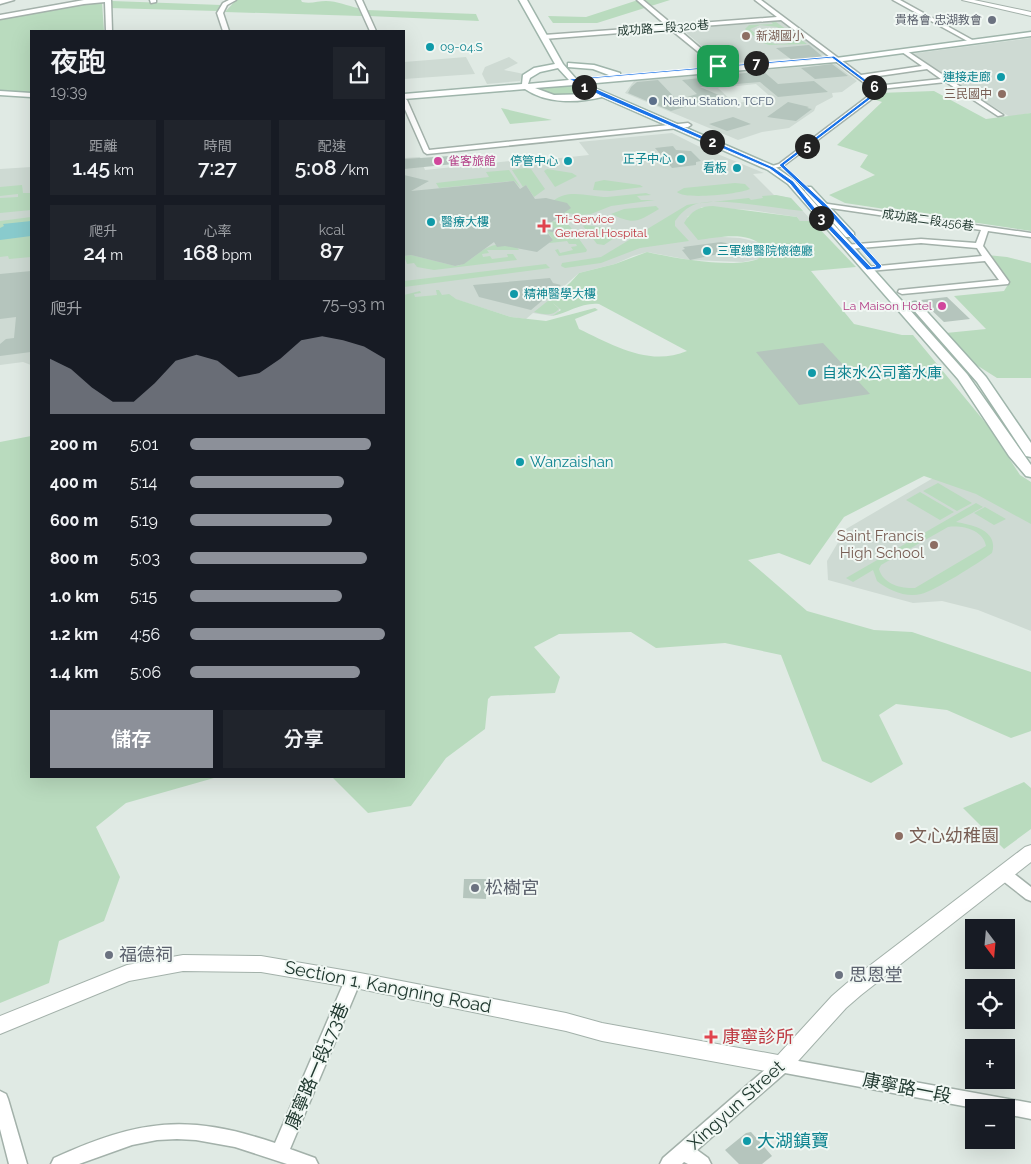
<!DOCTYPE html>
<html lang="zh-TW">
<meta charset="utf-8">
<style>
:root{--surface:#171b24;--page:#20242c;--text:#f1f3f6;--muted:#9ea1a6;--accent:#8c9099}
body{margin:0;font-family:Raleway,"Noto Sans TC",sans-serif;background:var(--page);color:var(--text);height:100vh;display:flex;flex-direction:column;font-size:19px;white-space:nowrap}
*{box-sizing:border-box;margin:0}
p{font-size:16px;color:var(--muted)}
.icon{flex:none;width:28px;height:28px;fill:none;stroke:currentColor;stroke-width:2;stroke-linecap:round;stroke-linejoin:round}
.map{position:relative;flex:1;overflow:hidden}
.details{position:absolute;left:30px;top:30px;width:375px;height:748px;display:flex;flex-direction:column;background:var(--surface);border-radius:0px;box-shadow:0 5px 20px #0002}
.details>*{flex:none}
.needle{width:32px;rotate:164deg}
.controls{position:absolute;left:965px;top:919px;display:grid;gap:10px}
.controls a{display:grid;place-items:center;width:50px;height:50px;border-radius:0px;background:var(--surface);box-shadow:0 5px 20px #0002;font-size:25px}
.pin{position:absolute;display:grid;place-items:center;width:42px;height:42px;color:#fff;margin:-21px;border-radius:10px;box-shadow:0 2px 8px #0006}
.km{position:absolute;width:25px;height:25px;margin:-12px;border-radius:50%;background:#222;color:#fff;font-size:14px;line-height:25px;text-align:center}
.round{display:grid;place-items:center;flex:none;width:52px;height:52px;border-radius:0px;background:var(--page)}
.overview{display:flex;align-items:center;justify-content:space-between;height:85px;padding:0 20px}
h1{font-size:28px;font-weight:600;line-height:38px}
.stats{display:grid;grid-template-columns:repeat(3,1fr);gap:8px;height:85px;padding:5px 20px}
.stats div{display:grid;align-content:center;border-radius:0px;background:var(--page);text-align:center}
.stats b{font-size:21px;font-weight:600}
.stats small{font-size:14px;font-weight:400}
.stats p{font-size:14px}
.chart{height:140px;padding:10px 20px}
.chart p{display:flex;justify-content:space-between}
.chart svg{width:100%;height:90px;margin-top:5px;fill:var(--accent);opacity:.7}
.primary-button{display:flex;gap:10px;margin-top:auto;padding:10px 20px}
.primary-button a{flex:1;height:58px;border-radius:0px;background:var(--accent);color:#fff;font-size:20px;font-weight:600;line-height:58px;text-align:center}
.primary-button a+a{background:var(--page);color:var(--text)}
ul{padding:0 20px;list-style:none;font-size:16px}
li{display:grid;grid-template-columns:80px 60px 1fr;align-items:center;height:38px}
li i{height:12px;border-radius:6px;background:var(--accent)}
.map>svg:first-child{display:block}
</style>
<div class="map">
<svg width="1031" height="1164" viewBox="0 0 1031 1164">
<rect width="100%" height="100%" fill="#e0eae4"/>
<path fill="#cedad3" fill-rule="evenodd" d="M780,20l47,35 -105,9 -41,-36z
M1031,38v75l-21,4 -100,-63z
M466,57l9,17 -71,5v-17z
M509,57l9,6 -14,7 20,4 -4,7 -33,3 -5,-10 3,-7z
M835,64l22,17 -15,11 -10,1 1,4 -17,9 -2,5 -25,17 -27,4 -24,8 -113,-47 9,-12zM756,84l17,15 -39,4 -16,-15z
M672,133l26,13 66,27 -11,1 21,21 17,3 21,23h-12l-3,-4 -47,-7 -48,-3 -15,10 36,20 17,1 18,4 5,5 -5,12 -15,3 -53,-2 -43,-8 -14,4 -18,8 -36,9 -32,28 13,7 -2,5 -6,3 -19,-3 -7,6 -15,-2 -56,-18 -51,5v-146l16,-1 5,13 114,-12 2,2 48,-5 -10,-13z
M31,167v198l-8,-3 -23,3v-196z
M940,474l31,13 60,36v108l-53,-21 -36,-9 -29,2 -85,-23 -1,-19 19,-32z"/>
<path fill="#b9dbbe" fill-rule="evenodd" d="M236,0h65l1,2c9,2 16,-1 24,-1 11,0 22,5 32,7l4,8 -137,-4z
M638,0h32l-73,23h-44l-5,-7 38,1z
M112,1l109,4 -4,6 -108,-3z
M87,2l15,1 2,28h-73v62l-31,-3v-72z
M366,10l110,4 3,7 -110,-5z
M771,22h5l31,22 -38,1 -8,-3 -16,-13 4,-4 24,-1zM760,25l17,2 16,12 1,2c-17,8 -31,0 -44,-12z
M571,85l22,10 -33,1 -24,-8z
M934,91l52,28 45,-6v118l-186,-28 -16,-8 46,-20 -15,-8 8,-12 -31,-10 45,-43 -12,-4 9,-5z
M501,108l51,12 -42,4z
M525,168l6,1 14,20 -11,8 -8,-12 -3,2 -11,-17z
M547,169l25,4 5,3 -22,11 -11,-16z
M509,170l12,18 -7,-7 -75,7 -3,-5 53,-6 -3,-5z
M604,180l36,5 3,2 -33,4 -17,-1 2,-8z
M735,183l10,1 5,5c-10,5 -66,11 -73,3l7,-4z
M22,185l1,8h8v17l-31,3v-15l18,-1v-3l-18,2v-9z
M646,193l5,2 -14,1 4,4h14l-44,6 -20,8 -11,1 -20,-3 -7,-11c15,-13 37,-4 54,-4 13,-1 26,-3 39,-4z
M776,195l15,3 12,13c-27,-2 -83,-14 -107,-7 -9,3 -16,10 -21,17v5l14,15 -49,7 -39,15 -36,5 -4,-2 1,-3 39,-6 86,-52 5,-1 57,-6 2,2 12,-2 -1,-2z
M656,206l3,3c-22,13 -24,16 -48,5l13,-5z
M713,206l84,11 3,4h12l44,46 -45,4 43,53 48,11h11l76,92 31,48 11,7v42l-55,-30 -52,-18 -80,41 -34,48 -31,-12 -31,7 59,51 67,19 38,2 119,40v59l-20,7 -64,-28 -51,-6 -17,11 24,49 -32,19 -49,-22 -41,-106 -56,-12 -69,5 -25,-16 -72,2 -25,13 26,30 -5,16 -64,3 -3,3 -3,30 -39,29 -35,48 -43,7 -37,-37h73v-481l16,-4 1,2 -7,1 1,3 22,-2 -1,-5h3l3,5 7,-1 7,5 55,18 35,4 49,-13 3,2 -23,9 4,10c34,16 70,38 108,22l-88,-47c-17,-2 -31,9 -47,12l9,-6 -8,-7 6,6c-7,8 -17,5 -25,3l36,-29 9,-10 36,-9 32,-12c27,6 87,17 111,7l5,-12c-14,-17 -47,-9 -65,-7l-14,-17c7,-12 16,-17 29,-17z
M31,217v40l-22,2 -1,-3 -8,1v-36z
M543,219l26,6 18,25 -1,2 -27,4 -4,-6 3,-1 2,4 13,-3 -2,-3 6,-1 -1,-2h-7l-2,-3 -17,2 -1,-2 4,-1 -6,-9 10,1 -5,-6 -5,3z
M585,225l30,4 5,5 -16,11 -7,-1 -14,-18z
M496,245h19l4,5h-32l2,3 -7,1 1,3 7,-1 2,3 16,-2 -1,-3h6l4,6 -83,10 -17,-3 -3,-4 -7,1 -3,-8 7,-1 44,11c16,-2 25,-19 41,-21z
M987,255l20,2 24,6v115h-34l-30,-19 -21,-26 40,-4 -32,-33 50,-5 5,-8z
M546,264l4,4 -146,19v-6z
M31,436v340h190l-95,27 -30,24 24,50 -16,44 -45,20 -10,42 -49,20v-561z
M938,483l34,20 -15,8 -34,-20z
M920,492l34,20 -14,8 -34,-20z
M976,503l7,4 -27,15c16,3 43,8 36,31 -13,10 -58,38 -71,41 -15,4 -33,-4 -44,-13l-4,-11 -20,12 -7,-4zM948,527c15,-2 35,3 38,19l-71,42c-14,1 -32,-4 -36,-19l2,-4z
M985,507l21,12 -12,6 -20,-12z
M1024,782l7,6v41l-27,20 -41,-41z"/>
<path fill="#89cbcd" d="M31,221v15l-31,4v-12l4,-2 -1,-2z"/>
<path fill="#b5c5bd" d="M809,45l14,12 -31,3 -16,-12z
M832,64l16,12 -33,3 -14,-11z
M763,71l15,13 36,-3 14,11 -50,5 -18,-15 -60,5 21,9 -50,15 -43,-18 3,-6 6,-5 21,-2 19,20 20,-6 -15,-14z
M788,102l21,5 -2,1 5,1 -16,12 -29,-4z
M733,117l18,7 -24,7 -18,-7z
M673,146l3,4 15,1 10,10 -5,1v3l-24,3 -17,-20z
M450,156l4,8 -50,5v-10z
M404,175l25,6 -18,10 103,-10 6,8 6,-4 9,14 11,-1 21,5 4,5 -21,15 7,10 -11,-2 7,9 -16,12 -32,-6 -8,1 -3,-5 -30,22 -9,2 -44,-11 -7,1z
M721,242l5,1 7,8 -43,9 -8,-10 3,-1 -2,-2z
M31,271v81l-31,4v-12l6,-5 8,-1 2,-21 -16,2v-45z
M550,278l3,5 8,2 -30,25 -52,-13 -6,-12z
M947,297l23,22 -26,3 -23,-22z
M823,343l47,51 -71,11 -43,-53z
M464,879h22v20l-23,-1z
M751,1132l21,24 -10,8h-23l-14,-14 21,-17z"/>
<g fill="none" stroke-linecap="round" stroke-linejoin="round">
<g stroke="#a3b1aa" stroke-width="3">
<path id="minor" d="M0,0h14l-14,4z
M84,0h27l1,31h-6l-1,-29 -21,2 -84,15v-4z
M150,0h6v2l-5,1z
M229,0h7l-9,5 -4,8 6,18h-6l-6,-18 6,-10z
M356,0h6l14,31h-6z
M637,0h6l30,25 104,-8 -22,-17h6l100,75 61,-9 -20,-14 5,-1 96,64 -5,1 -52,-34 -66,7 1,3 -98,74 -14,3v-2l10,-3 96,-73 -94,-71 -104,8 43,37v2l-2,1 -48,-39 -126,10 -3,-2 3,-2 123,-9zM927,69l14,10 -65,7 -11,-8z
M893,0h7l76,42 -5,1z
M404,98l3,2 22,50 259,-27 3,2 -3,2 -261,27 -3,-2 -20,-45z
M821,203l210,30v4l-43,-6 -5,15 26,36 -1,2 -106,10 -4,-2 1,-2 100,-10 -14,-19 -116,10 -4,-2 4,-2 113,-11 -5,-8 -56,-5 -73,6 -4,-2 1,-2 76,-6 55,4 5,-13 -157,-23h-3z
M1003,867l5,2 23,18v14l-5,-2 -28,-22 -2,-4 2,-4z
M353,973l5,2 3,5 -71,169 25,9 3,6h-31l-52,-17 -39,-7 -19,-1 -20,1 -25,5 -53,19h-28l3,-6c85,-38 132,-45 221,-15l70,-163 3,-5z
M782,1058l249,45v16l-25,-5v-6h-32l-189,-35 -88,77 11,8 3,6h-23l-4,-2 -2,2h-22l3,-6 113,-98z
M0,1091l6,3 2,5 19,65h-18l-9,-35z"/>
</g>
<g stroke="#a3b1aa" stroke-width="2">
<path id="tertiary" d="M962,0h12l57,12v4z
M1031,845v17l-170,133 -15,13 -57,63 -7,3 -180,-33 -36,-10 -206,-42 -99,-17 -78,-1 -54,10 -129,53v-18l127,-51 56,-10 78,1 99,17 206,40 36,10 176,32 54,-59 15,-13 178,-136z"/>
</g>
<g stroke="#9fb5ab" stroke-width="3">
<path id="secondary" d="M519,0h8l36,64 14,16 37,-3 -21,-8 -25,-2v-4l26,2 26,8v3l216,-18 195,-26v4l-195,26 -251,22 189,82 20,14 173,194 64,91v12l-5,-1 -17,-20 -51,-77 -170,-195 -20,-14 -166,-73c-25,6 -55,7 -77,-8l-121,10v-5l118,-10 1,-9 11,-7 21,-4zM558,68l11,12 -41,4 2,-6 10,-6zM574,85l20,9 -40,1 -19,-7z
M0,91l31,2v4l-31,-2z
M805,187h6l43,46v4h-8l-41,-46z
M915,302l4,1 67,74 45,66v14l-5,-1 -49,-74 -66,-75v-4z"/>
</g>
<use href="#minor" fill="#fff" fill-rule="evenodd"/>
<use href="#tertiary" fill="#fff" fill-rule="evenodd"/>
<use href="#secondary" fill="#fff" fill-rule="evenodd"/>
</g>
<path fill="#1a73e8" stroke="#fff" fill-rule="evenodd" d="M834,56l47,35 -97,74 42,39 56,62 -2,3 -13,1 -51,-54 -26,-32 -20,-15 -169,-73 -32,-17zM832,58l44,33 -97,74 43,41 54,60 -5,1 -51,-53 -27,-33 -20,-14 -197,-87z"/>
<g fill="#6b7280" stroke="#f0f7f3" stroke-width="2">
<circle cx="992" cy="20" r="5"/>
<circle cx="475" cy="888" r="5"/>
<circle cx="109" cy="955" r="5"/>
<circle cx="839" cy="975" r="5"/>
</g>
<g fill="#8d6e63" stroke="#f0f7f3" stroke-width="2">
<circle cx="746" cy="36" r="5"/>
<circle cx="1002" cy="94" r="5"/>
<circle cx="934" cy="545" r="5"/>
<circle cx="899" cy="836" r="5"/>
</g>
<g fill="#0f9aa8" stroke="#f0f7f3" stroke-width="2">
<circle cx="430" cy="47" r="5"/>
<circle cx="1001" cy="77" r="5"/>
<circle cx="681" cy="159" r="5"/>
<circle cx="568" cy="161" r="5"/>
<circle cx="737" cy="168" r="5"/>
<circle cx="431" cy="222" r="5"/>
<circle cx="707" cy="251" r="5"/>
<circle cx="514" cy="294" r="5"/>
<circle cx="812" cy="373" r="5"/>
<circle cx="520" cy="462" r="5"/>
<circle cx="747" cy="1141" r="5"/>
</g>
<circle fill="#5c6f8a" stroke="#f0f7f3" stroke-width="2" cx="653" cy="101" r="5"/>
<g fill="#d1479c" stroke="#f0f7f3" stroke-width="2">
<circle cx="438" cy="161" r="5"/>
<circle cx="942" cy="306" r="5"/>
</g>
<g fill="#e0444e" stroke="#f0f7f3" stroke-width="2">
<path d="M541.5 218.5h5v5h5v5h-5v5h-5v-5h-5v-5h5z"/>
<path d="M708.5 1029.5h5v5h5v5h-5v5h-5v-5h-5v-5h5z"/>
</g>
<g text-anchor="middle" stroke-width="4" stroke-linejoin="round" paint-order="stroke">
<g font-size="12" fill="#5b616d" stroke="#f0f7f3" text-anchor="end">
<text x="982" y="24">貴格會 忠湖教會</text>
</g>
<g font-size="12" fill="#213930" stroke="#f0f7f3">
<text transform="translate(663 28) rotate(-4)" y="4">成功路二段320巷</text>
<text transform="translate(928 220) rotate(8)" y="4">成功路二段456巷</text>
</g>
<g font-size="12" fill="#785e54" stroke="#f0f7f3" text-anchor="start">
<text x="756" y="40">新湖國小</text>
<text x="992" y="98" text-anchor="end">三民國中</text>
</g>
<g font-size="12" fill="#0d838f" stroke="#f0f7f3" text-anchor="start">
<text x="440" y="51">09-04.S</text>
<text x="991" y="81" text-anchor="end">連接走廊</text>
<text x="671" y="163" text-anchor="end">正子中心</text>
<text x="558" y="165" text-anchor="end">停管中心</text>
<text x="727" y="172" text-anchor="end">看板</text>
<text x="441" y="226">醫療大樓</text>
<text x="717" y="255">三軍總醫院懷德廳</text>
<text x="524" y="298">精神醫學大樓</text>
</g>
<g font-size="12" fill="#4e5e75" stroke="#f0f7f3" text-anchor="start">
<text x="663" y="105">Neihu Station, TCFD</text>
</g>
<g font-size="12" fill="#b23c85" stroke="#f0f7f3" text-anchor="start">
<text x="448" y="165">雀客旅館</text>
<text x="932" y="310" text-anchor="end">La Maison Hotel</text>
</g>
<g font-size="12" fill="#be3a42" stroke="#f0f7f3" text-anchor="start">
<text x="555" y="223">Tri-Service<tspan x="555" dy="14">General Hospital</tspan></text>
</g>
<g font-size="15" fill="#0d838f" stroke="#f0f7f3" text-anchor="start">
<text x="822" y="378">自來水公司蓄水庫</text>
<text x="530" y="467">Wanzaishan</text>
</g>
<g font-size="15" fill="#785e54" stroke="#f0f7f3" text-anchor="end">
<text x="924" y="541">Saint Francis<tspan x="924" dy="17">High School</tspan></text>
</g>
<g font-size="18" fill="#785e54" stroke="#f0f7f3" text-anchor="start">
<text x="909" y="842">文心幼稚園</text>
</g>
<g font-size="18" fill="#5b616d" stroke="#f0f7f3" text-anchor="start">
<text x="485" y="894">松樹宮</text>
<text x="119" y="961">福德祠</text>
<text x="849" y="981">思恩堂</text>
</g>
<g font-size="18" fill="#213930" stroke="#f0f7f3">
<text transform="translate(388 987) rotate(11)" y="6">Section 1, Kangning Road</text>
<text transform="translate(317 1066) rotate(-67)" y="6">康寧路一段173巷</text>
<text transform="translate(907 1088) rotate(11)" y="6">康寧路一段</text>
<text transform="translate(736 1105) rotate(-42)" y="6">Xingyun Street</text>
</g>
<g font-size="18" fill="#be3a42" stroke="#f0f7f3" text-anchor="start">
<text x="722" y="1043">康寧診所</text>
</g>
<g font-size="18" fill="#0d838f" stroke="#f0f7f3" text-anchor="start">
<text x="757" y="1147">大湖鎮寶</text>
</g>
</g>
</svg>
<div class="controls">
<a><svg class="needle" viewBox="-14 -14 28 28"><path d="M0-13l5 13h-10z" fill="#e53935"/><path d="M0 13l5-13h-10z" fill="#9ea1a6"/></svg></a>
<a><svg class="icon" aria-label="locate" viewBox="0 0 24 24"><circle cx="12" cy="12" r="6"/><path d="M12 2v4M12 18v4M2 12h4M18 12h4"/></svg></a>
<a>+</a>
<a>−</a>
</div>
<div class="pin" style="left:718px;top:66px;background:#1e9e55"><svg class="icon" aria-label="arrive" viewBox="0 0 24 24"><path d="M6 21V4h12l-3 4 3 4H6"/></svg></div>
<b class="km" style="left:584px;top:87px">1</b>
<b class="km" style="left:712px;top:142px">2</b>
<b class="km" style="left:821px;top:218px">3</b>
<b class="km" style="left:807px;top:146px">5</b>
<b class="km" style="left:874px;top:87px">6</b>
<b class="km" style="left:756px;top:63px">7</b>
<section class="details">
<div class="overview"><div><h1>夜跑</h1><p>19:39</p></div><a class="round"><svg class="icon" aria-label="share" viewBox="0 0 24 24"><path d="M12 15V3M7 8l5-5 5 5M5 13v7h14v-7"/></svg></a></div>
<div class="stats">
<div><p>距離</p><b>1.45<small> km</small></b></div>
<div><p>時間</p><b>7:27</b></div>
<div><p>配速</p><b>5:08<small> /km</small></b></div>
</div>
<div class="stats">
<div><p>爬升</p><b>24<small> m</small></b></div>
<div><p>心率</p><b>168<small> bpm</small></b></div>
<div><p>kcal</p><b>87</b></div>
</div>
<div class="chart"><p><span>爬升</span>75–93 m</p>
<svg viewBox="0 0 160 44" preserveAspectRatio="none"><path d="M0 44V17L10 22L20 31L30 38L40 38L50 29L60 18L70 15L80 18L90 26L100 24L110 17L120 8L130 6L140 8L150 11L160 17V44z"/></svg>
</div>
<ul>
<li><b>200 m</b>5:01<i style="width:93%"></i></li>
<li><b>400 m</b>5:14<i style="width:79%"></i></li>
<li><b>600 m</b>5:19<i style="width:73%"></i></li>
<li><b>800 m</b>5:03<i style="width:91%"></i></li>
<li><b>1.0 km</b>5:15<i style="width:78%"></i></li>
<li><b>1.2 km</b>4:56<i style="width:100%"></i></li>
<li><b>1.4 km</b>5:06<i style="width:87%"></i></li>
</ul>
<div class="primary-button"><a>儲存</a><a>分享</a></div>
</section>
</div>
